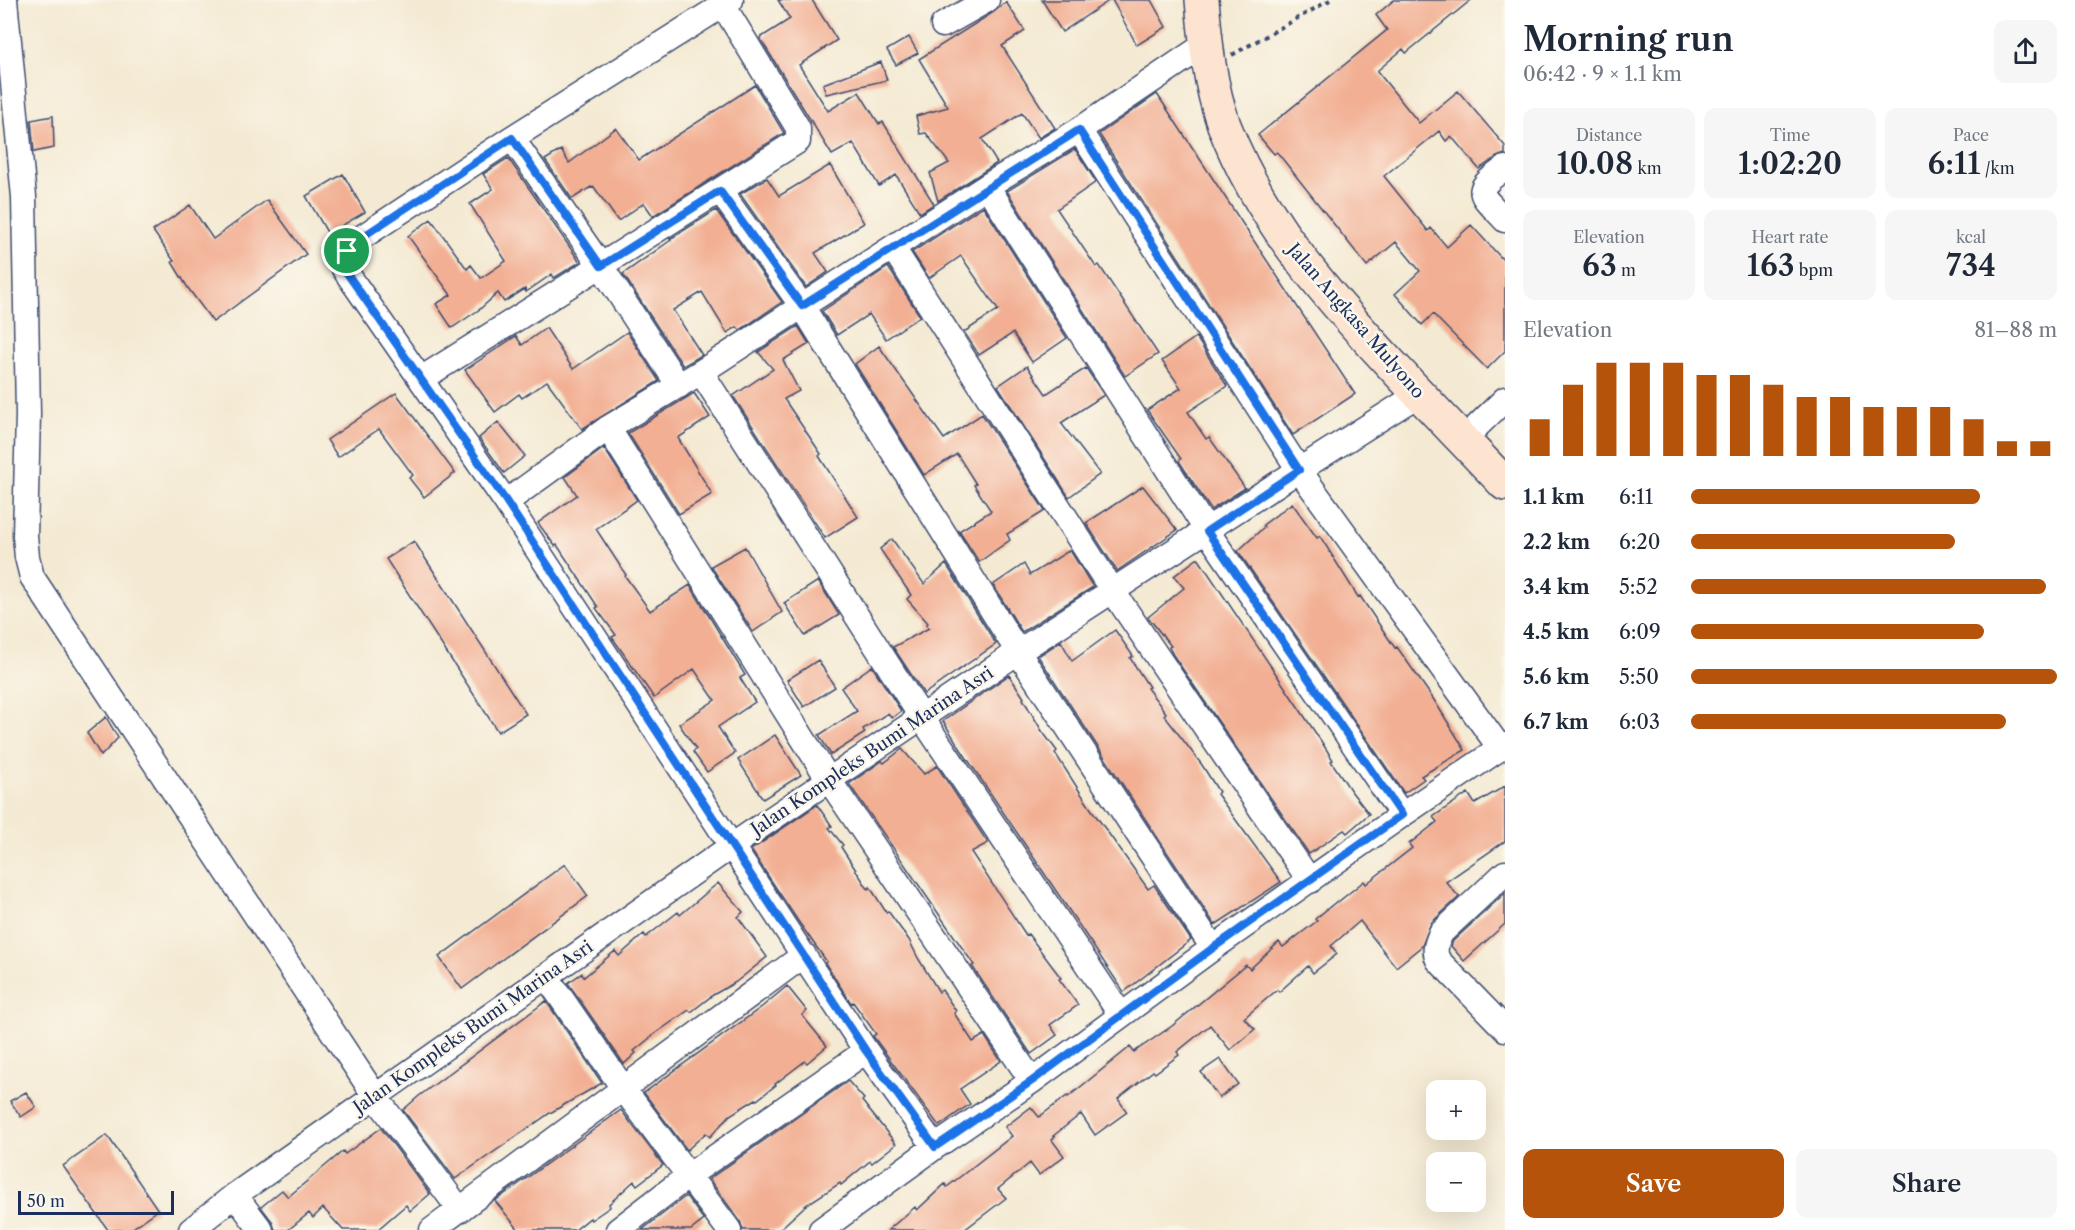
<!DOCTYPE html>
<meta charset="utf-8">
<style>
:root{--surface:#fff;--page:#f6f6f7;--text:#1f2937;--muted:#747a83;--accent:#b45309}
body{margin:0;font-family:"Libre Caslon Text",serif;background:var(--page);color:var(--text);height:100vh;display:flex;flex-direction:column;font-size:22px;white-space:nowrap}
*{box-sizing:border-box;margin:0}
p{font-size:20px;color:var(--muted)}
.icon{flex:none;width:33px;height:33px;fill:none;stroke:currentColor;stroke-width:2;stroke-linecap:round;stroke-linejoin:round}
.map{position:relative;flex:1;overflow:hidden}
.panel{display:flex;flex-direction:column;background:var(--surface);width:570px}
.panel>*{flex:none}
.buttons{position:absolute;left:1426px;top:1080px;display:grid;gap:12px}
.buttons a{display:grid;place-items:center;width:60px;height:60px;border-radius:12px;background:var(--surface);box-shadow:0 6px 24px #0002;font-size:30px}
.scale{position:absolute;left:18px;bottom:15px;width:156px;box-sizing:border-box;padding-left:6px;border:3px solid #1b2f5e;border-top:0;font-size:16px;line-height:21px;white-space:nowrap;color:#1b2f5e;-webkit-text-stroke:4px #fbf7ec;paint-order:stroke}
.pin{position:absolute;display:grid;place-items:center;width:51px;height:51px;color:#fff;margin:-26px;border:3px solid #fff;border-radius:50%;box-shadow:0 2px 6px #0007}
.round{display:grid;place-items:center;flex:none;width:63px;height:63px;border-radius:12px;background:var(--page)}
.summary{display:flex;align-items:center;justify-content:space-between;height:102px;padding:0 18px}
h1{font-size:33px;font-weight:600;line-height:45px}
.metrics{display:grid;grid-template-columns:repeat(3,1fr);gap:9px;height:102px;padding:6px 18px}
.metrics div{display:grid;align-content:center;border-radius:12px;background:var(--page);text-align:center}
.metrics b{font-size:30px;font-weight:600}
.metrics small{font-size:16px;font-weight:400}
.metrics p{font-size:16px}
.chart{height:168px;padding:12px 18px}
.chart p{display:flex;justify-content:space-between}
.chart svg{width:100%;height:108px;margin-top:6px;stroke:var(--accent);stroke-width:6}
.cta{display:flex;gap:12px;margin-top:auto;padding:12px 18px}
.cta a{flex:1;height:69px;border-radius:12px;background:var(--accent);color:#fff;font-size:24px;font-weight:600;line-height:69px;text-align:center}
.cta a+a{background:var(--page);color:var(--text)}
ul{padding:0 18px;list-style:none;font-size:20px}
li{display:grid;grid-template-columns:96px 72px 1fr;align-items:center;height:45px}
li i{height:15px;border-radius:8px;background:var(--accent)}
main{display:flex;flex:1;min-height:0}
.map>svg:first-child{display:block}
</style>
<main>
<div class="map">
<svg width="1505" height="1230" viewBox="0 0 1505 1230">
<rect width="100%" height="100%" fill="#fbf7ec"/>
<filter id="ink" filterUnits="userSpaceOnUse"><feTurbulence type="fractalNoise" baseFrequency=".0167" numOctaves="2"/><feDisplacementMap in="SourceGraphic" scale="12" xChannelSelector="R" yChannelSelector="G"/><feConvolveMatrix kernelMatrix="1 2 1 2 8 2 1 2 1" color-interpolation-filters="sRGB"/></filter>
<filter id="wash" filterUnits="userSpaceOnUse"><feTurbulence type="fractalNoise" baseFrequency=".008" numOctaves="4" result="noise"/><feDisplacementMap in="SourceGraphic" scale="24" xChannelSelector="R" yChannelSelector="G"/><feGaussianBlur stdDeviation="1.35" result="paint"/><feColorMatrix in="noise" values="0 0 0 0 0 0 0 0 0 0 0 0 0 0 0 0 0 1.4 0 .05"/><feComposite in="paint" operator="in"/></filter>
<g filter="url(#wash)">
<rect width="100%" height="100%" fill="#f4ead3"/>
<g id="blocks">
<path fill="#f2af93" d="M778,0h34l25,40 -38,25 29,46 31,-19 20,32 4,-2 51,82 -14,9 -24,-38 -17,11 -26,-43 -21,12 -72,-117 30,-19z
M1042,0h68l-48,32z
M1112,0h39l15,27 -29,18z
M1394,0h77l-65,53 -3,-4 -26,22 42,52 39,-32 47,55v8l-8,3 -18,12 -28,-33 -5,5 -7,-10 -55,45 44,55 3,-3 16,19 24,-22 34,37v89l-18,18 -54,-55 -11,11 -27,-31 25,-23 -24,-29 -29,24 -90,-114 -3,2 -16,-19 129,-105 -11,-15z
M1006,2l19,29 -23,15 53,82 -16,10 -17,-25 -40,26 15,24 -59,38 -8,-28 19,-10 -23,-30 -6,1 -4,-18 32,-9 -29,-48 75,-47z
M909,37l9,16 -22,12 -9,-15z
M881,62l6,18 -61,14 -3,-10z
M755,85l29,48 -131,83 -9,-13 -26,18 -24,-34 -2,1 -1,-1 -19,12 -27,-39 16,-10 8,13 47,-35 23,32z
M1157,94l198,300 -62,41 -194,-301z
M53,116l1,32 -20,4 -3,-32z
M1075,149l21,33 -39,27 39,58 3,-2 59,89 -33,22 -118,-185z
M508,158l72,104 -26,16 -2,-4 -26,18 -1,-3 -21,13 -6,-9 -18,16 -28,19 -16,-24 15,-9 -43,-59 23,-17 36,50 4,-4 10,13 25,-17 -36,-57 23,-15 -10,-15z
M830,165l34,58 -49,30 13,19 -22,15 -66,-93 27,-16 12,18z
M343,174l22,38 -37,22 -22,-38z
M267,200l39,54 -93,68 -25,-34 -16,-26 2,-1 -21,-30 37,-26 23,34z
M983,206l84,132 -35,24 -19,-29 -34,22 -15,-23 34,-22 -37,-54 -32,22 -17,-26z
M716,210l66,92 -42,28 -3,-3 -10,6 -25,-41 -29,18 29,45 -19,11 -60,-92 48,-34 -1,-1z
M888,267l32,49 -34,23 -17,-25 -32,21 -15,-24z
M798,326l11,18 -26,16 16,31 -15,8 37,55 -2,2 39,61 -33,21 -92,-142 40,-27 -15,-17z
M546,328l27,41 54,-37 32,49 -77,48 -35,-48 -25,17 -3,-4 -24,18 -30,-42 51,-34 6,9z
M1196,337l31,49 -39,26 18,27 3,-2 36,51 -34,22 -32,-49 2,-2 -34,-49 34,-22 -19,-27z
M879,346l65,93 38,-25 63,97 -38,23 3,6 -31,22 -20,-31 32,-20 -17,-26 2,-1 -19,-30 -33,21 -69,-111z
M1027,366l19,28 40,-26 18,27 -43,28 39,51 -31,23 -71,-111z
M396,393l59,80 -31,24 -15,-19 4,-3 -34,-46 -41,28 -11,-17z
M694,393l16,24 -32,21 34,56 -33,20 -51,-81z
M498,422l27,34 -21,17 -25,-35z
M604,448l33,52 -41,29 30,46 -1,1 25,35 40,-26 55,90 -5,3 15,24 -37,25 17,26 -28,19 -14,-20 3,-3 -17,-25 36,-24 -21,-31 -40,29 -42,-61 4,-2 -20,-27 2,-1 -41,-62 -2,1 -17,-23 39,-28 -12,-18z
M1143,486l34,44 -60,41 -31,-48z
M1292,503l25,35 3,-2 38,61 2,-1 35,52 2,-1 37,53 31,50 -44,26 3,3 -20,14 -166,-242 26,-24 -1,-2z
M892,539l32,45 22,-20 50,80 -72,50 -31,-47 36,-19 -3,-3 2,-2 -21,-24 4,-4 -31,-46z
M414,541l112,173 -28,18 -112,-173z
M745,547l37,65 -29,20 -42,-66z
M1070,550l23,37 -71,45 -29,-47 31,-21 6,11z
M1198,558l123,183 12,19 -2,1 20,30 18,23 -22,19 -3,-3 -35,24 -136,-199 -4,-8 2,-1 -23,-29 36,-29 -10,-12z
M818,581l21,34 -34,21 -21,-33z
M1115,630l18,26 -3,2 19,29 -2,1 19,25 -2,2 38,50 17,27 -2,2 64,88 -66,43 -177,-269 23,-15 11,20z
M818,660l17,27 -31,20 -17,-27z
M872,666l29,45 -9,7 -4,-5 -25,16 2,4 -34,22 -12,-20 38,-24 -16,-23z
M1009,675l15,23 -1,1 19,32 15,20 -2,2 34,53 59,83 6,-4 37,55 -67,52 -164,-244 -17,-27z
M106,717l12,21 -17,18 -14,-23z
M775,735l26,40 -38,24 -25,-39z
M902,749l22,25 13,-8 51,77 -17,9 55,83 2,-1 33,44 -2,1 19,26 -28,20 7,10 -26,19 -59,-88 2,-1 -125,-181 33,-23 2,2z
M1505,786v55l-59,41 13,15 -28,26 -9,23 -26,21 -36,-46 -29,25 6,8 -24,19 -5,-7 -29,26 -2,-2 -33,28 11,11 -25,21 -20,-25 -33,27 2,3 -24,18 -2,-2 -35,28 9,13 -32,23 -14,-21 -28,22 2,1 -3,3 12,16 -25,19 -9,-12 -32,26 8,9 -42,32h-76l27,-23 2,3 28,-26 2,3 65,-51 -7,-9 26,-20 8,10 28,-21 1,1 62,-50 4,5 38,-26 74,-61 4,4 29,-27 4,5 34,-26 -2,-2 22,-18 1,1 26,-21 2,3 46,-36 -3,-4 28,-22 -4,-5 35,-24 7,11z
M817,805l15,21 -3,2 14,17 -2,2 27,42 2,-2 16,25 2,-1 21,29 9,18 21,34 3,-2 14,21 -2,2 19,29 11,-7 17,26 -41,28 10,15 -31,22 -61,-83 -5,-7 3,-2 -23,-32 -2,1 -26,-40 2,-1 -29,-41 -47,-71z
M565,864l23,32 -126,93 -23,-32z
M718,883l25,29 -5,5 29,40 -31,25 -23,13 -22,17 -2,-2 -33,23 -22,18 2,2 -12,11 -56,-81 14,-10 2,4 31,-26 4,5 25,-22 2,3 32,-25 2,3z
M1505,893v31l-41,37 -13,-15 2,-5z
M787,986l20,25 -5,4 25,31 -20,17 -2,-2 -30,23 1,1 -19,15 -1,-1 -26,16 -20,22 -4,-4 -19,17 -43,-57 119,-87z
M546,1001l56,82 -52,30 -95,66 -52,-69 16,-14z
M1220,1059l18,25 -19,14 -18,-26z
M848,1081l16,18 -2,2 34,43 -24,19 -2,-2 -29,24 -1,-2 -34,22 -27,25h-36l-3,-9 -31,-42z
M26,1092l10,15 -15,10 -11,-16z
M621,1110l42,55 -26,20 -3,-4 -25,23 1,3 -19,13 -1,-2 -15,12h-56l-24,-29z
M381,1128l49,66 -20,17 -4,-6 -29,25h-34l-20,-22 -10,10 -4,-5 -21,17h-13l-3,-9 -11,-14 21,-17 6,7 55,-46 2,3z
M107,1135l51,75 -28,20h-22l-45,-64z
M686,1196l18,24 -13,10h-49z"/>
</g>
</g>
<g filter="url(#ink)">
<use href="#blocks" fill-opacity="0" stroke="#3c4b70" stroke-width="1.5"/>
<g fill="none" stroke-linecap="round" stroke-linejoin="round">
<g stroke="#3c4b70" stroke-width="27">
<path id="street" d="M5,0l19,197 4,217 -3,122 2,21 5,20 343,519 85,114
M731,0l-219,138 -159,105 -10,17 1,9 162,233 360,549 69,96
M943,25l44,-25
M1079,130l220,340 201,278
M512,138l89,128 78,120
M1505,168c-34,24 -26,24 0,52
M987,186l220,345 195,284
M720,191l82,115 216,346 195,296
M893,248l219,342 198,291
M701,372l221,346 199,297
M421,379l377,-238v-13l-75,-123
M608,428l221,352 203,301
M1463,440l42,-41
M506,502l102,-74 93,-56 286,-186 92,-56 127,-86
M1505,873l-64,60c-4,10 -8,17 -3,27l67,69
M546,976l77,112 106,142
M235,1195l26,35
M191,1230l44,-35 498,-350 285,-193 281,-182 120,-76
M432,1230l372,-275
M618,1230l70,-54 178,-125
M821,1230l114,-83 97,-66 181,-133 189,-133 103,-70"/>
</g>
<g stroke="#3c4b70" stroke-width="36">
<path id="secondary" d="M1202,0c4,44 7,83 22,125 35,92 99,166 165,237 38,41 77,81 116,122"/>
</g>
<path stroke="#3c4b70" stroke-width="4" stroke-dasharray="4.5 4.5" stroke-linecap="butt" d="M1232,55l98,-55"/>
<use href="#street" stroke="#fff" stroke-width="24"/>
<use href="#secondary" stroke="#fde4d1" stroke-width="33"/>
</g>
</g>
<g fill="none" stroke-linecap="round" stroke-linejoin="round" filter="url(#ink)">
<g stroke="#fff" stroke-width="12">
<path id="route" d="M1079,130l220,340 -92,61 195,284 -189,133 -181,133 -97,66 -69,-96 -360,-550 -162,-232 -1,-8 10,-18 159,-105 89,128 119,-75 82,115z"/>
</g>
<use href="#route" stroke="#1a73e8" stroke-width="8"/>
</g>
<g text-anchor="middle" stroke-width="5" stroke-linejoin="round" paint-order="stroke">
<g font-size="18" fill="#1b2f5e" stroke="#fbf7ec">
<text transform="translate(1356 321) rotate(49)" y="6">Jalan Angkasa Mulyono</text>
<text transform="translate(872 751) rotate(-34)" y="6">Jalan Kompleks Bumi Marina Asri</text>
<text transform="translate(473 1027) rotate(-35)" y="6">Jalan Kompleks Bumi Marina Asri</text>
</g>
</g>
</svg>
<div class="buttons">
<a>+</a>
<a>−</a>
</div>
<div class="scale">50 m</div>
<div class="pin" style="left:347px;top:251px;background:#1e9e55"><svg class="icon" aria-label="arrive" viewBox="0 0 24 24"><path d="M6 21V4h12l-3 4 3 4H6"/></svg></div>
</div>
<section class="panel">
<div class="summary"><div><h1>Morning run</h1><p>06:42 · 9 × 1.1 km</p></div><a class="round"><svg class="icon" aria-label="share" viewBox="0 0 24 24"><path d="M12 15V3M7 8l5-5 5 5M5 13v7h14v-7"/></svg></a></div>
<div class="metrics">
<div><p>Distance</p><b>10.08<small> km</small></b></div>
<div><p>Time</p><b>1:02:20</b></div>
<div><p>Pace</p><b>6:11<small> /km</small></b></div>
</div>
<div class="metrics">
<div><p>Elevation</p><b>63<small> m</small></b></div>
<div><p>Heart rate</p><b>163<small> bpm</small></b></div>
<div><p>kcal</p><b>734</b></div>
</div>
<div class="chart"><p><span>Elevation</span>81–88 m</p>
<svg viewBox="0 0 160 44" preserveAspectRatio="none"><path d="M5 44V29M15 44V15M25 44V6M35 44V6M45 44V6M55 44V11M65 44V11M75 44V15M85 44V20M95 44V20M105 44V24M115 44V24M125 44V24M135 44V29M145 44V38M155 44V38"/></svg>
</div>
<ul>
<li><b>1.1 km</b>6:11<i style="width:79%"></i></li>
<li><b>2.2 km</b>6:20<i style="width:72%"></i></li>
<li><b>3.4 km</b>5:52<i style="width:97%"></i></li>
<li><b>4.5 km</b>6:09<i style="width:80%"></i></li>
<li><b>5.6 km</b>5:50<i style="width:100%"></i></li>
<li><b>6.7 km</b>6:03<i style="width:86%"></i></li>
</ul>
<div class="cta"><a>Save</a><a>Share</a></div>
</section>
</main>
